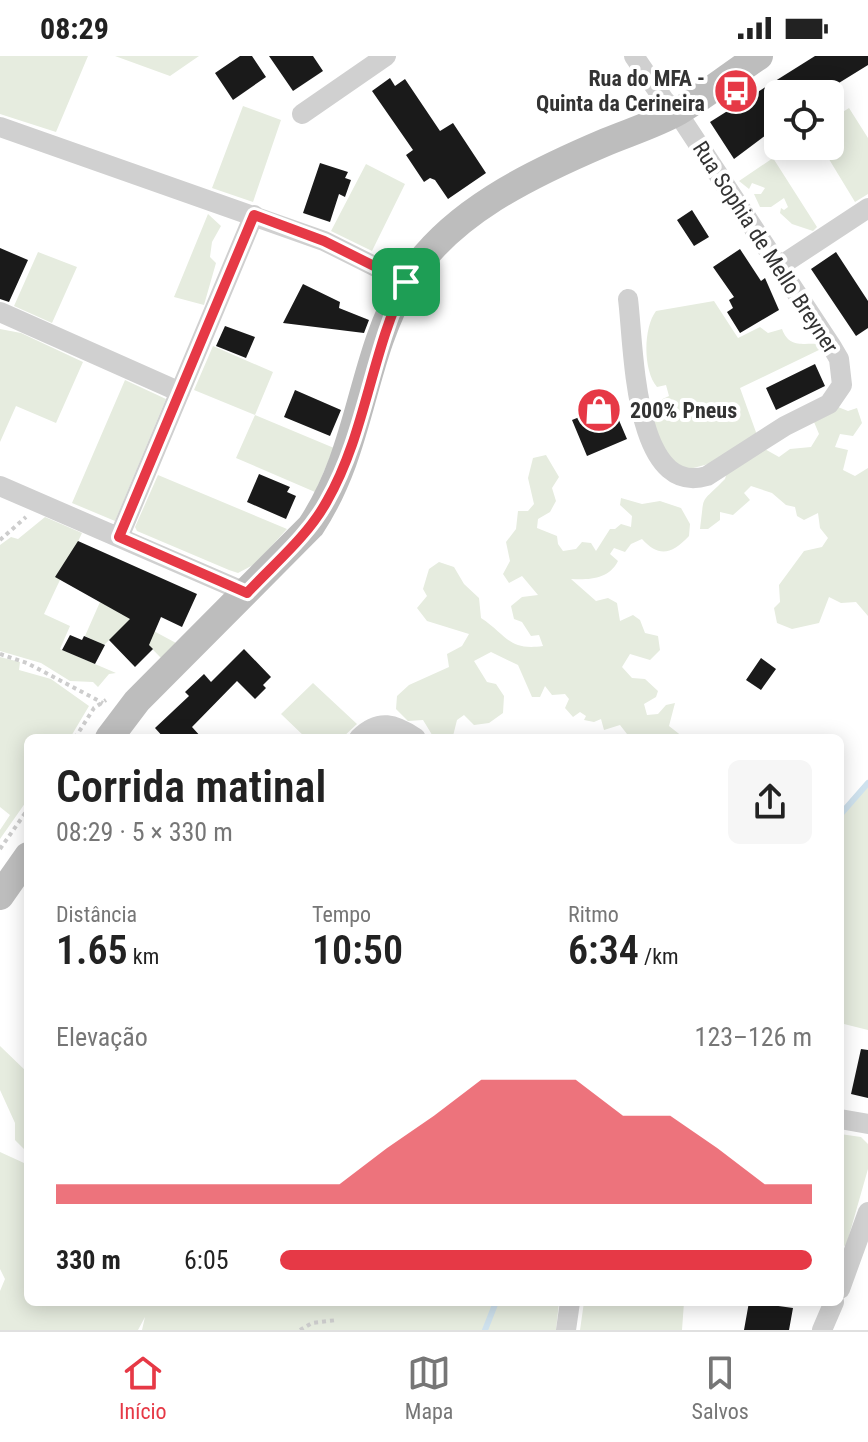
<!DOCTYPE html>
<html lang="pt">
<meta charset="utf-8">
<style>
:root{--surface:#fff;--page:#f6f6f6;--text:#222;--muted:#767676;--line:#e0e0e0;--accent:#e63946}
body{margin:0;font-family:"Roboto Condensed",sans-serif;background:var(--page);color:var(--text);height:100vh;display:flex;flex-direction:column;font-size:30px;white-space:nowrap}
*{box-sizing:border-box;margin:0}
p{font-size:26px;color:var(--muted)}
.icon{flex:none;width:44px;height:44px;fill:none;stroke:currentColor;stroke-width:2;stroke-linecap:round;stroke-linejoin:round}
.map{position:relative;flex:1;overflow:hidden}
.panel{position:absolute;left:24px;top:678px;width:820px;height:572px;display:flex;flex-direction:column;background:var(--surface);border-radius:12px;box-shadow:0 4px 20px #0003}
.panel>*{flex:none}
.controls{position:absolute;left:764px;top:24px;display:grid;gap:16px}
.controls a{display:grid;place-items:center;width:80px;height:80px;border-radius:12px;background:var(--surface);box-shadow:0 4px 20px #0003;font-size:40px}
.pin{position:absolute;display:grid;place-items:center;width:68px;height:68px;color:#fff;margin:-34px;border-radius:16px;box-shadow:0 4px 12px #0006}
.round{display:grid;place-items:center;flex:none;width:84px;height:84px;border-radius:12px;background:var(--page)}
.overview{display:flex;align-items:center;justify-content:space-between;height:136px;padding:0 32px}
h1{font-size:44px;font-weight:600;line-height:60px}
.figures{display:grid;grid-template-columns:repeat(3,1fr);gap:12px;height:136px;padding:8px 32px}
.figures div{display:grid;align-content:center}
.figures b{font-size:40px;font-weight:600}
.figures small{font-size:22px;font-weight:400}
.figures p{font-size:22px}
.chart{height:224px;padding:16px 32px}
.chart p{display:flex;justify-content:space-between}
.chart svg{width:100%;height:144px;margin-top:8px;fill:var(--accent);opacity:.7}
ul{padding:0 32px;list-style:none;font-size:26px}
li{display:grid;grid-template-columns:128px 96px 1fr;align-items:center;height:60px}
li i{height:20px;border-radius:10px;background:var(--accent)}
.status{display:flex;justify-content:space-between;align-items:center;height:56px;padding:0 40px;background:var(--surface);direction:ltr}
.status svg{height:22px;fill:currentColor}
.tabs{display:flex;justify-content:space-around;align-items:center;height:112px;border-top:2px solid var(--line);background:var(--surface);font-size:22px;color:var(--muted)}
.tabs a{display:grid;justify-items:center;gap:4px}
.tabs .current{color:var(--accent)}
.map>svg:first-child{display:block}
</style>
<div class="status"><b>08:29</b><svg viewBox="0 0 49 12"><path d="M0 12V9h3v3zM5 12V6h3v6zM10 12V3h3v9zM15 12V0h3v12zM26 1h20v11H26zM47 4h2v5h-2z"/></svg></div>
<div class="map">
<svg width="868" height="1274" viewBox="0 0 868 1274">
<rect width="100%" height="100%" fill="#fff"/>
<path fill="#e6ecdf" d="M0,0h88l-32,76 -56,-18z
M115,0h84l-29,20z
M243,50l38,14 -28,82 -41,-14z
M849,52l19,30v56l-13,8 -34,-56h9v-26z
M773,102l44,69 -4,4 -21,-7 -12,-11 1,-5 3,2 4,-3 -4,-9 -13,9h-11l-6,-13h7l4,-6 -13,-5 -3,6 -10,-8z
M366,108l39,20 -33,67 -41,-20z
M208,158l13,12 -9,16 -2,15 6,6 -12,42 -30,-8z
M38,196l39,15 -25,56 -38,-17z
M714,245l24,37 22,-11 8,6 14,-4c7,19 20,14 35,15l4,5 -81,39 17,47 -45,28 -26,7 -19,-10 -14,-37 -1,-19 17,-8 -3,-11 -9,2c-14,-16 -14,-59 -1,-76z
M0,273l21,4 62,29 -27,61 -40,-17 -16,36z
M213,290l60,26 -18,43 79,33 -19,44 -79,-34 19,-43 -61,-25z
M125,324l41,19 -51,122 -43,-18z
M838,351l10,4 9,-3 5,15 -9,13 -13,-2 -5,13 13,3 -5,20 12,6 13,-8v148l-12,-14 -15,1 -12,-6 -10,26 -27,6 -15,-6 -3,-15 6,-6 -1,-17 25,-34 18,-4 6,-9 -8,-10 -2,-15 -14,7 -7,-4 -2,-9 -9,-2 -14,-12 -21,-7 -7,7 6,7 -17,15 -13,-3v8l-12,9h-8c5,-38 -1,-23 25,-50l2,-7 36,-24 16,9 11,-8 21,-2 8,-13 -5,-12z
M546,399l13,22 -7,11 4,13 -6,11 -12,7 -1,9 20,8 1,8 5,7 13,-2 6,-7 9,1 5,8 14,-22h5l6,-5 10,3 1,-11 -12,-11 1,-7 21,6 18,-3 21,7 9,16 -1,12c-17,18 -30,22 -47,3l-11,5 -6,8 -11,-4 -4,6 8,7c-9,18 -28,19 -47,18l25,22 12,-3 9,5 3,18 13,-6 7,5 5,13 13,3 2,14 -10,10 -20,-6 -8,13 10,11 13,1 13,12 -2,6 -12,7 3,11 11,-1 8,-9 9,-2 -6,23 14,11 -58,1 2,-4 -7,-9 -16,5 -3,-11 -7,3 -10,-2 2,-4 -6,-4 -7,5 -8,-9 4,-9 -4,-5 -13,1 -7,-9 -5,11h-8l-14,-32 -27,-13 -17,9 13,21 9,2 8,12 -1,17 -14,10 -15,2 -10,-10 -7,5 -4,16 -19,2 -11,-18 -15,1 -12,-12 1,-13 12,-11 40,-18 -2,-13 15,-8 7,-12 -42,-13 -10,-13 10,-12 -4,-7 6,-20 10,-7 15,5 10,17 15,14 2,20c26,17 27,33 62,28l-4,-11 -8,1 -9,-14 -8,-3 -3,-13 11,-9 16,-2 -16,-19 -13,7 -6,-9 7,-13 -4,-19 10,-13 2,-18h10l6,-7 -6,-26 5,-20z
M158,419l129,54 -32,35 -17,9 -9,-3 -92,-39 -2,-4z
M45,461l37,16 -38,81 26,12 -10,23 56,24 -7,1 -11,13 -5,-5 -23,-1 -29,-18 -41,-12v-106l11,-8 7,2z
M100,546l76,41 -15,15 -34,-35 -23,22 -19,-9z
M0,601l20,5 -1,8 32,9 38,27 -19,32h-42v37l-4,6 4,3v15l-28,40v-9l10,-15 -10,-8z
M313,627l44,41 -15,14h-36l-25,-24z
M868,727v247l-28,-7v-208z
M0,990l28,27v80l-13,-13v-17l-15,-33z
M840,1078l21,3 7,7v25l-22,77 -6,-1z
M0,1096l24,11 4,-4v143h466l-11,28h-341l3,-13 -7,13h-138v-39l5,-12 -5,-10z
M498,1246h61l-3,28h-70z
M584,1246h100l-2,28h-102z"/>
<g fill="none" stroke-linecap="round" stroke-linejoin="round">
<path stroke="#cfe2ee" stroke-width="6" d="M840,759l28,-32
M485,1274l11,-28"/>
</g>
<path fill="#1a1a1a" d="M240,0h12l14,21 -33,23 -18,-27z
M269,0h44l10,15 -30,20z
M815,0h53v9l-47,29h-43v32l-44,33 -24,-37z
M390,22l5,8 10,-7 35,52 13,-8 33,50 -38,26 -13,-19 -5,-2 -6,4 -18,-27 7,-5 -41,-59z
M320,107l28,9 -3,6 6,2 -6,17 -6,-3 -9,28 -27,-9z
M692,154l17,27 -15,9 -17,-26z
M0,192l28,12 -19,42 -9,-3z
M740,193l21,32 4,-3 14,32 -39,23 -13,-21 6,-4 -4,-8 5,-3 -21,-30z
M836,196l32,49v27l-12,8 -45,-67z
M303,228l37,18 -1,6 30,12 -5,13 -81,-10z
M225,270l30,11 -9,21 -30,-12z
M815,308l10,22 -49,24 -10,-22z
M295,334l46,20 -11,26 -46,-19z
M612,348l15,35 -40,17 -15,-36z
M259,418l31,13 -3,5 9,4 -10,23 -39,-17z
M78,485l119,53 -15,33 -21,-10 -12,28 4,4 -18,18 -26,-27 21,-21 -75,-42z
M70,579l12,5 2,-4 21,9 -10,19 -33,-14z
M244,593l27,28 -8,8 3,3 -11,11 -18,-18 -45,46 10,11h-38l-9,-10 34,-32 -4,-4 19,-18 7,8z
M761,602l15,11 -15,21 -15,-10z
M861,993l7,1v48l-17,-4z
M749,1246l44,6 -4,22h-45z"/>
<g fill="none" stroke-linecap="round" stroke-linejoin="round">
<path stroke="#cdcdcd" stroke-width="4" stroke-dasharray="4 4" stroke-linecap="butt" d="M0,484l26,-23
M0,598l27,9 76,40
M75,682l19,-30 12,-8
M0,793l28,-40
M300,1274l12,-7 25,-3"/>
<path stroke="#d0d0d0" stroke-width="20" d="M302,58l84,-58
M0,71l324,114 82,41
M780,210l88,-58
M628,243c6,46 5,199 79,177l78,-50 44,-22 13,-19 -3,-26 -7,-12 -155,-235 -13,-12 -30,-44
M0,256l180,80
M0,430l247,107
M119,481l135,-322
M359,682c20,-20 36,-14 57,0
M840,1063l28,5
M840,1233l28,-77
M566,1274l4,-28
M822,1274l12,-28"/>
<path stroke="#bdbdbd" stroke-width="28" d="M109,682l28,-37 174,-175c52,-79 49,-166 94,-242 42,-71 128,-111 201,-142 24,-10 50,-18 73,-31 27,-16 53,-37 80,-55
M0,840l28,-40"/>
</g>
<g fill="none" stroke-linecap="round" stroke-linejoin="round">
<g stroke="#fff" stroke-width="16">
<path id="route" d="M254,159l70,26 82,41c-35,70 -40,151 -79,219 -19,35 -53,63 -80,92l-128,-56z"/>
</g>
<use href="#route" stroke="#e63946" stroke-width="10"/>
</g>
<defs>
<g id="bus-disc" transform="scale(2.3)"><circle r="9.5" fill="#e63946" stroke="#fff"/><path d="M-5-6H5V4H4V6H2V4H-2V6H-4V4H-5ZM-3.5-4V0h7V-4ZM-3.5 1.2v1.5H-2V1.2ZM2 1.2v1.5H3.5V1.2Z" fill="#fff"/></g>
<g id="shop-disc" transform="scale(2.3)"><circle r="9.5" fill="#e63946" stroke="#fff"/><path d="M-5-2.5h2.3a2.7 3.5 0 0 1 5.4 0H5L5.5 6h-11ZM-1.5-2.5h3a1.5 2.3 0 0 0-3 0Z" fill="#fff"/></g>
</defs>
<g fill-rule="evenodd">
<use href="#bus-disc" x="736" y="35"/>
<use href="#shop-disc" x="599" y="354"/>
</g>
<g text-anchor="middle" stroke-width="8" stroke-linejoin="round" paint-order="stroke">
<g font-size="22" font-weight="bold" fill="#333" stroke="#fff" text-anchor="end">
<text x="705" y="30">Rua do MFA -<tspan x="705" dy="25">Quinta da Cerineira</tspan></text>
<text x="630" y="362" text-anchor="start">200% Pneus</text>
</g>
<g font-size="22" fill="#333" stroke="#fff">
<text transform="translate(766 191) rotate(57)" y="8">Rua Sophia de Mello Breyner</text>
</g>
</g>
</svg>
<div class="controls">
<a><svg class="icon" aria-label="locate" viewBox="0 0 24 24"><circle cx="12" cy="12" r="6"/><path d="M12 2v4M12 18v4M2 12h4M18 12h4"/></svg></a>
</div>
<div class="pin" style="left:406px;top:226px;background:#1e9e55"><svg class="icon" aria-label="arrive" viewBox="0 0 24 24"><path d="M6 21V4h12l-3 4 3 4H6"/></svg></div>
<section class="panel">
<div class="overview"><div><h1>Corrida matinal</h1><p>08:29 · 5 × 330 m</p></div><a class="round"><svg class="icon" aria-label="share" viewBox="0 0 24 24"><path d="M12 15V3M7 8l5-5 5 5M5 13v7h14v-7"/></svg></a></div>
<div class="figures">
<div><p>Distância</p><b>1.65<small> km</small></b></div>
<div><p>Tempo</p><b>10:50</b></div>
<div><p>Ritmo</p><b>6:34<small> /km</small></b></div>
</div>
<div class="chart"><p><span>Elevação</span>123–126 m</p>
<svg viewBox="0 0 160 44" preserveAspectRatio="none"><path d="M0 44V38L10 38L20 38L30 38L40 38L50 38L60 38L70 27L80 17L90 6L100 6L110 6L120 17L130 17L140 27L150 38L160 38V44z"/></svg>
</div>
<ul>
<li><b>330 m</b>6:05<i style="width:100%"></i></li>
</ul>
</section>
</div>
<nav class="tabs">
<a class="current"><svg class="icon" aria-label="home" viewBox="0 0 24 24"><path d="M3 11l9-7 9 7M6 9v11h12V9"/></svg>Início</a>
<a><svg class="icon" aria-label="map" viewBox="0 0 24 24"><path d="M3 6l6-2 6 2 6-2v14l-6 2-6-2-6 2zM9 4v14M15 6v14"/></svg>Mapa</a>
<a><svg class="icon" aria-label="saved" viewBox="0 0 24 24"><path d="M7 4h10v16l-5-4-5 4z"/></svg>Salvos</a>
</nav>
